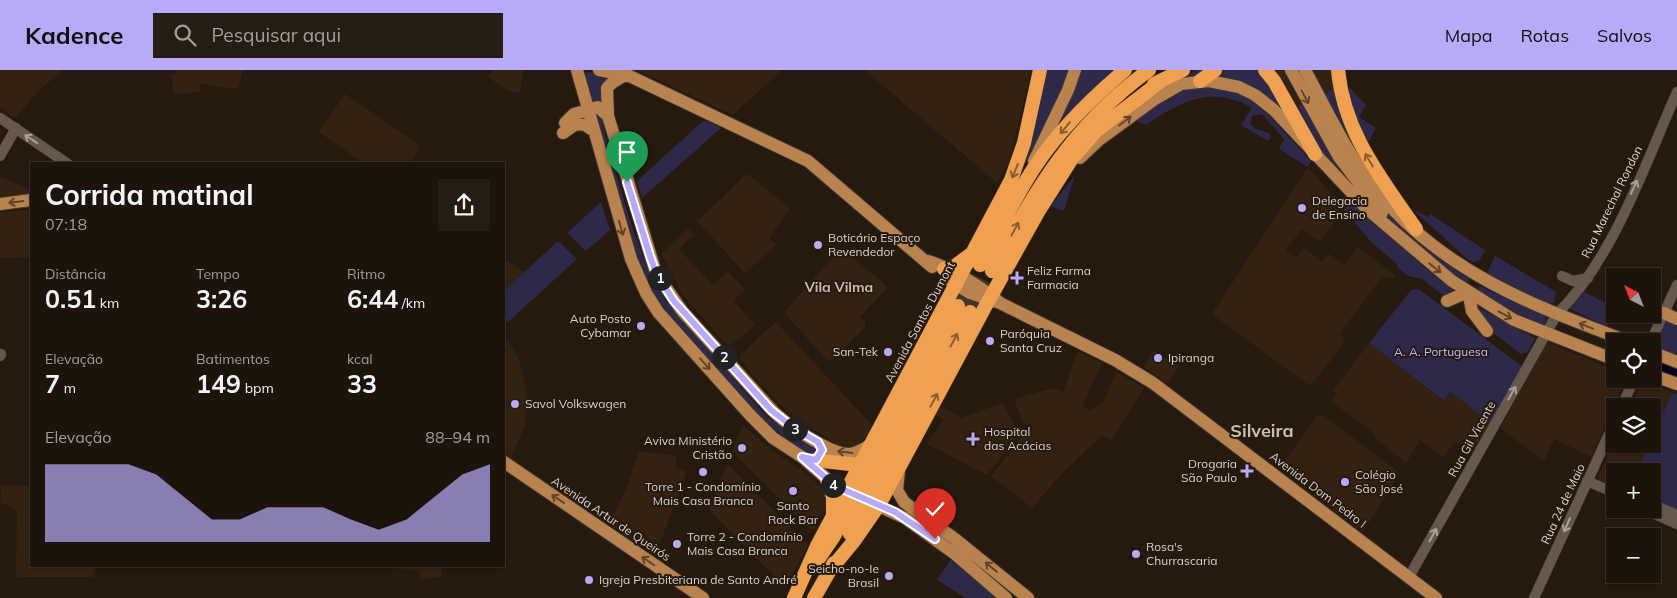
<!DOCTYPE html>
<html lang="pt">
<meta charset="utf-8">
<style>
:root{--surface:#1c140b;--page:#251d14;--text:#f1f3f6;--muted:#a09e9d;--line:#3a332c;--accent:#b7abf8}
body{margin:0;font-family:Mulish,sans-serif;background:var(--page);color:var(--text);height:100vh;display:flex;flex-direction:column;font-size:19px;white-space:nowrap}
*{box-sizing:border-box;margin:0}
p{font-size:16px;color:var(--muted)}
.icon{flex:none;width:28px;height:28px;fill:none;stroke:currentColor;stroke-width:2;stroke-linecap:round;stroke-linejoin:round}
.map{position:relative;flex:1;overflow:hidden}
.details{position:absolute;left:30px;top:92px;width:475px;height:405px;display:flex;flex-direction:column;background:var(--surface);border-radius:0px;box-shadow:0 1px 4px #0004,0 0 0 1px var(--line)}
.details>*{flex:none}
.needle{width:32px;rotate:318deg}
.controls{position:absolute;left:1606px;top:198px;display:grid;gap:10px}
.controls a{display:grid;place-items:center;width:55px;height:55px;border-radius:0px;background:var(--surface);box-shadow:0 1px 4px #0004,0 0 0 1px var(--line);font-size:25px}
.pin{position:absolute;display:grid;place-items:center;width:42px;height:42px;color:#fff;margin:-51px -21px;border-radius:50% 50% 50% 0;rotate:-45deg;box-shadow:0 0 5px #0007}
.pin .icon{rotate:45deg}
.km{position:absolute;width:25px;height:25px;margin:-12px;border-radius:50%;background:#222;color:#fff;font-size:14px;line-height:25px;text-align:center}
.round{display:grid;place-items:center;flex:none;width:52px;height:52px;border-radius:0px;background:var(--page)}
.overview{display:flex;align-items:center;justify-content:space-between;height:85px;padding:0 15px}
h1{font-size:28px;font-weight:700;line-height:38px}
.figures{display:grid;grid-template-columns:repeat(3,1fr);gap:8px;height:85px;padding:5px 15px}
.figures div{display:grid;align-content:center}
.figures b{font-size:25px;font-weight:700}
.figures small{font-size:14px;font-weight:400}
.figures p{font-size:14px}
.chart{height:140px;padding:10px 15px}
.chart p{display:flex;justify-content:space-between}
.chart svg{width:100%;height:90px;margin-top:5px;fill:var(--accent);opacity:.7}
header{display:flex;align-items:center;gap:30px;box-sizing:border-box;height:70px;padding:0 25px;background:var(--accent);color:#111}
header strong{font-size:24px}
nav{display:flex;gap:28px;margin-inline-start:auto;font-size:18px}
.search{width:350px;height:45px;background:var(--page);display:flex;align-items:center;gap:12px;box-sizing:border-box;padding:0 18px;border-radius:0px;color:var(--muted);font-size:19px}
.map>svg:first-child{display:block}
</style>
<header>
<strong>Kadence</strong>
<div class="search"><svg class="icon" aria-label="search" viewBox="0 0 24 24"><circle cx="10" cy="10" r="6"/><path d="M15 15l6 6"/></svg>Pesquisar aqui</div>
<nav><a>Mapa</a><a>Rotas</a><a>Salvos</a></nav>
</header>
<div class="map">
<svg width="1677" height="528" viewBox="0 0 1677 528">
<rect width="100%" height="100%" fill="#261a0f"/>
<path fill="#332212" d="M0,0h63l-24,20 -22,26 -4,1 -13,-10z
M177,0h66l-5,19 -38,-5v8l-26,2 -3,-19 6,-1z
M492,0h31l-3,23 -10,-1 -22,-15z
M637,0h145l-49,45z
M865,0h166l-22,92 -12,21z
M1274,0h59l2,18 -42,20z
M345,24l73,50 1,6 -10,14h-44l-46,-32z
M1308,97l36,43 -24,32 -18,-13 -16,21 10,8 8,-10 18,14 7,-8 15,11 14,-18 37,28 -2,3 -11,-1 -42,56 4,6 -2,7 -32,40 -98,-72z
M747,104l43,34 -21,30 7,7 -31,28 -48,-52z
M0,107l30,12 1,-2v6l-31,4z
M31,139v48l-31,1v-45z
M688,159l6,6 -15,14 34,36 15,-14 17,19 -12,11 22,24 -22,19 -5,2 -38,-42 -11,-15 -18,-35z
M841,178l47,39 -28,30 5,5v6l-36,34 -43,-47 -1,-4z
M504,188l20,14 -20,19z
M776,252l95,102 -3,10 -12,12 -9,3 -7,-3 -47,-30 -15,-13 -38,-43v-5z
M504,265l14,22 9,36 -2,32 -14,32 -7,-5z
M1369,273l74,58 7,-10 40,32 -17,31 -17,-13 -13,16 -23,-17 -14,23 -31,-25 -1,-5 -43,-32 6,-7 -4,-3z
M1550,273l65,28v8h11l-35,78 -37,-18 -10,22 -44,-33 45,-83z
M1154,280l25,16 -11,18 -22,-15 -2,-3z
M1078,281l24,12 -19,42 6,6 15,-10 12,-30 28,17 -32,52 -10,-4 -39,36 -31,36 -41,-32 41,-52 -8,1 -10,-26 39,-11 10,4z
M1644,310l28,12 -19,44 -1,-30h-22z
M1003,333l16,32 -32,40 -60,-31 17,-24 -10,-6 5,-9 22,13z
M1323,345l77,58 -37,59 -83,-64 36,-51z
M743,355l26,23 39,27 13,12 4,9v12l-10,21h-5l-78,-78z
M1615,369v5h34l-12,27h-22v16l-16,-7 -1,-3z
M639,381l38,5 -2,12 12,3 -32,85 -46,-33 17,-33z
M727,394l81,81 -22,43 -77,-78z
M1,415l30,1v80h65l-3,11h-77l1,-66 -16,-9z
M379,496h62l1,10 -21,4 -1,-9z"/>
<path fill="#2e2948" d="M1048,0h25l-22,50 -40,68z
M1078,0h38l-66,65z
M1197,0h61l8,9 21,39 -20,-18 -65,-23 -23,1z
M588,2l24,3 -11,27h-10l-7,-27z
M1346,14l20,21 -7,12 17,11 -9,16 6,8 -3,4 -9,-17z
M1200,15l34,6 22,11 55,59 -3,6 -29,-18 5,-10 -22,-25 -10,2 -2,8 6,5 13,4 2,4 -3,4 -27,-16 11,-17c-40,-23 -71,-7 -106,17l-14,-6 47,-29z
M1335,18l38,91 -43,-71 -20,10 29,52 -24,-22 -22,-40z
M594,41l9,4v13c18,57 30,120 62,172l101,116 24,18 27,14v6c-29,6 -153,-140 -168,-169 -13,-26 -20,-53 -28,-79 -9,-32 -18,-64 -27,-95z
M704,50l17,8 -79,70 -5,-17z
M1075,105l-11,36 -13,-5z
M1361,110c35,41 63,69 108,99l-3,6 -73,-62 -12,-13z
M1352,130l66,62 37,30 -10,4 -23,-17 -14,-3 -10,-8 -2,-5 -25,-21 -27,-32z
M601,132l9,28 -24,21 -19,-18z
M1411,138l17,9 2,-3 55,36 -6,11 -7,1 -7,-5z
M558,171l19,18 -69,63 -4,-5v-26z
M1495,186l61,36 -2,11c-14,4 -54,-22 -67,-30z
M1479,216l66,30 2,3 -5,8 -28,-11 -36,-24z
M1412,219l8,1 103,77 -33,56 -40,-32 -6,10 -75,-58z
M1584,222l31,15 -8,20 -37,-18z
M1477,237l58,31 -7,14 -7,2 -33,-25z
M1667,250l10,4v27l-2,4 -16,-5c-5,-10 2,-22 8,-30z
M1672,322l5,2v116l-24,-10 -1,-29h-15l12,-27h3l1,-8z
M952,488l47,40h-33l-29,-18z"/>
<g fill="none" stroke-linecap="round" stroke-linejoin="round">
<path stroke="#07001d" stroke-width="12" d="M1652,294l25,9"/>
<path stroke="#41352b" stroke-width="14" stroke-dasharray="14 7" stroke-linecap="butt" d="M958,236l22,-41
M970,242l22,-41"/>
<g stroke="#3f3630" stroke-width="11">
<path id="minor" d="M0,48l68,46
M0,86l16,-28
M1562,206l11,5 15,-3
M1651,271l26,-56
M0,286l1,-2
M1622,336l12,-27
M1587,411l28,12
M1652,434l25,11
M1643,439l34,15
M1409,507l148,-263c57,-56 88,-150 120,-222
M1534,528l81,-177"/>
</g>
<g stroke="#3f3630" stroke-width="14">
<path id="major" d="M577,0l54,189 15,34 12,19 93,104 22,22 29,19 33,29 70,32 50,36 51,44
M599,0l26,5
M1291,0l48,87 43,56
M1305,0c22,40 41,82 69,118 67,83 157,117 253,153
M619,1l189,90 124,106
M625,5l-13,8 -5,5 1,28 48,157 26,38 89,98c13,14 60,46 79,45 8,-1 15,-6 22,-10
M565,53l9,-9 24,-7 10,9
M563,63l13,-9 9,1 9,6
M1080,88l19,-18 56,-41 26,-15 28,-3 30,6 16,8 19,15 92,98 86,73 62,39 101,40
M1034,91l34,-71 7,-20
M0,134l31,-4
M928,191c21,6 56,27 72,42l115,57 38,23 283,215
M947,209l23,14 27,9
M1468,222l4,19 15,20
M1447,231l21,-9
M1664,243l13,6
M1652,282l25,10
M1652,305l25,9
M504,392l199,136
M899,401l-2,19 7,12 51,37 73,59"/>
</g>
<g stroke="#3f3630" stroke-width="15">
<path id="highway" d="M1265,0l9,11 41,73
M1338,0c6,63 43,108 78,159
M1200,11l15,-11
M1154,14l29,-14
M980,195c19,-33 35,-69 56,-100 24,-36 56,-67 89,-95
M944,199l11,-3 16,-12
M992,201c44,-82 80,-145 157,-201
M815,390l53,6
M827,410l6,17v17
M850,464l120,-222
M817,491l17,-25 124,-230
M830,500l24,-29 25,-36 106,-198 53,-95 33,-52 25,-29 65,-50
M794,528l23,-52 194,-366 13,-37 16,-73
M814,528l20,-35"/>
</g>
<use href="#minor" stroke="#66584b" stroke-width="10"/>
<use href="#major" stroke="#b9834f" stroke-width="12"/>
<use href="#highway" stroke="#f0a051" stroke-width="14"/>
</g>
<defs><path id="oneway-shaft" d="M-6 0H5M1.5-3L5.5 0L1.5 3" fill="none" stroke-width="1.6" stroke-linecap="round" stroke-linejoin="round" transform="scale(1.25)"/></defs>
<g stroke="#614429">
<use href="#oneway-shaft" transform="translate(1305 27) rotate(62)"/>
<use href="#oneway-shaft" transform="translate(1125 51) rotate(-37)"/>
<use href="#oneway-shaft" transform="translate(16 132) rotate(173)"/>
<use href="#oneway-shaft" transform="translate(621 158) rotate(74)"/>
<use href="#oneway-shaft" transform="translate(1435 198) rotate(39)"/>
<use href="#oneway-shaft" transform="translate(1505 245) rotate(28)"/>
<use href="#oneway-shaft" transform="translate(1586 256) rotate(-159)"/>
<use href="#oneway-shaft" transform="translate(705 294) rotate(48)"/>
<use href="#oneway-shaft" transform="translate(845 382) rotate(-173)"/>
<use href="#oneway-shaft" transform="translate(558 429) rotate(-146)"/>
<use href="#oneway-shaft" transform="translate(648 491) rotate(-146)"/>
<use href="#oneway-shaft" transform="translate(991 497) rotate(-140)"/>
</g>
<g stroke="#8b5d30">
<use href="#oneway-shaft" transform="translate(1065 58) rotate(130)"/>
<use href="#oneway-shaft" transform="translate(1369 90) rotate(-121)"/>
<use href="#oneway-shaft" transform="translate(1015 101) rotate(112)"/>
<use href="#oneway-shaft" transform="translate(1015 159) rotate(-62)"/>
<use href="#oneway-shaft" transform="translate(954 270) rotate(-62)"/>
<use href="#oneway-shaft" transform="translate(934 330) rotate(-62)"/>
</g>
<g stroke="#aca197">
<use href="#oneway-shaft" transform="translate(31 69) rotate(-146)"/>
<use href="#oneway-shaft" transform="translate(1634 117) rotate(-66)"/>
<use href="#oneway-shaft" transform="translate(1512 323) rotate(-61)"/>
<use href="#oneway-shaft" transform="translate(1567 455) rotate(114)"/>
<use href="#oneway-shaft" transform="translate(1433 465) rotate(-61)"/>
</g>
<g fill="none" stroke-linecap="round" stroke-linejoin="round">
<g stroke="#fff" stroke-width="10">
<path id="route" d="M627,112l23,74 6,17 18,28 97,109 24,19 23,13 4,8 -6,10 -14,-3 33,29 60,26 40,27"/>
</g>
<use href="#route" stroke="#b7abf8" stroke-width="6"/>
</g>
<g fill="#b7abf8" stroke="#261a0f" stroke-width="2">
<circle cx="1302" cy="138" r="5"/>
<circle cx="818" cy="175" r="5"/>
<path d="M1014.5 200.5h5v5h5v5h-5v5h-5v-5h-5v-5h5z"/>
<circle cx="641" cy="256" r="5"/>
<circle cx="990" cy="271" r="5"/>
<circle cx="888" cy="282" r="5"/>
<circle cx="1158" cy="288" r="5"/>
<circle cx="515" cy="334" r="5"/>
<path d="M970.5 361.5h5v5h5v5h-5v5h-5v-5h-5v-5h5z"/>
<circle cx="742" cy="378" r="5"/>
<path d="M1244.5 393.5h5v5h5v5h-5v5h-5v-5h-5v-5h5z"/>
<circle cx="703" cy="402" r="5"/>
<circle cx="1345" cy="412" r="5"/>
<circle cx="793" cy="421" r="5"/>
<circle cx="677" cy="474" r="5"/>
<circle cx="1136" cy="484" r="5"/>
<circle cx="889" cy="506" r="5"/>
<circle cx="589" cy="510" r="5"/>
</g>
<g text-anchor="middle" stroke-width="4" stroke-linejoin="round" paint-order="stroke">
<g font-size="12" fill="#dad1ca" stroke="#261a0f" text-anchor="start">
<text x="1312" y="135">Delegacia<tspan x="1312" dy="14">de Ensino</tspan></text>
<text x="828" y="172">Boticário Espaço<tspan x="828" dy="14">Revendedor</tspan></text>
<text x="1027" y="205">Feliz Farma<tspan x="1027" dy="14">Farmacia</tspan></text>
<text x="631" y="253" text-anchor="end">Auto Posto<tspan x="631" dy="14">Cybamar</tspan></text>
<text x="1000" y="268">Paróquia<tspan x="1000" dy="14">Santa Cruz</tspan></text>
<text x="878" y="286" text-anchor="end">San-Tek</text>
<text x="1168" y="292">Ipiranga</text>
<text x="525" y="338">Savol Volkswagen</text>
<text x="984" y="366">Hospital<tspan x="984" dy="14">das Acácias</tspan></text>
<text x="732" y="375" text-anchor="end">Aviva Ministério<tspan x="732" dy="14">Cristão</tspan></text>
<text x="1237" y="398" text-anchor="end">Drogaria<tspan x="1237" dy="14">São Paulo</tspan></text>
<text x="1355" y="409">Colégio<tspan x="1355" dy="14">São José</tspan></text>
<text x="703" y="421" text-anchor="middle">Torre 1 - Condomínio<tspan x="703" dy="14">Mais Casa Branca</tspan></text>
<text x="793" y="440" text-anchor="middle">Santo<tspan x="793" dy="14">Rock Bar</tspan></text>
<text x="687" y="471">Torre 2 - Condomínio<tspan x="687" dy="14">Mais Casa Branca</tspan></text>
<text x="1146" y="481">Rosa's<tspan x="1146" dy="14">Churrascaria</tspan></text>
<text x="879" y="503" text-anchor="end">Seicho-no-Ie<tspan x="879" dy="14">Brasil</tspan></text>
<text x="599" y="514">Igreja Presbiteriana de Santo André</text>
</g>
<g font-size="12" fill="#dad1ca" stroke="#261a0f">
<text transform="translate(1612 132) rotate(-64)" y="4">Rua Marechal Rondon</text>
<text transform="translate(920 252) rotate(-62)" y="4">Avenida Santos Dumont</text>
<text transform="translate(1472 369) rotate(-61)" y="4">Rua Gil Vicente</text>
<text transform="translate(1318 420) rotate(37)" y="4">Avenida Dom Pedro I</text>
<text transform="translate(1563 434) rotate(-65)" y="4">Rua 24 de Maio</text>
<text transform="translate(611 449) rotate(34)" y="4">Avenida Artur de Queirós</text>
</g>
<g font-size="12" fill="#c4bbfe" stroke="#261a0f">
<text x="1441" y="286">A. A. Portuguesa</text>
</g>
<g font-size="14" font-weight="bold" fill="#ccbcad" stroke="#261a0f">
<text x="839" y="222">Vila Vilma</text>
</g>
<g font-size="18" font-weight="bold" fill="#ccbcad" stroke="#261a0f">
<text x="1262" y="367">Silveira</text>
</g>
</g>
</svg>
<div class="controls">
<a><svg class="needle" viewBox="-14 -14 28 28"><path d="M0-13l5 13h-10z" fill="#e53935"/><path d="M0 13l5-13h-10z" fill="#a09e9d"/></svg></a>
<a><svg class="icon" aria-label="locate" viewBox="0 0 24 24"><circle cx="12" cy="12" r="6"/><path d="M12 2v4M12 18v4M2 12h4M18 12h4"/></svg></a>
<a><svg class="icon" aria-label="layers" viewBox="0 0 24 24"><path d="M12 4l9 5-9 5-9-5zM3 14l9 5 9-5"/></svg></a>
<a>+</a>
<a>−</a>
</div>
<div class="pin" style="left:627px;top:112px;background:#1e9e55"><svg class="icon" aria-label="arrive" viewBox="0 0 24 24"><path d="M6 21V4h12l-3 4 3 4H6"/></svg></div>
<div class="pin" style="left:935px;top:469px;background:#d93025"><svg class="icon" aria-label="check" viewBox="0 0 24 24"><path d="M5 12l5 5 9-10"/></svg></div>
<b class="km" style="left:660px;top:208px">1</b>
<b class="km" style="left:724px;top:287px">2</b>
<b class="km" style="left:795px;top:359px">3</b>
<b class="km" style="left:833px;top:415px">4</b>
<section class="details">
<div class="overview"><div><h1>Corrida matinal</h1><p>07:18</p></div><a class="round"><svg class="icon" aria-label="share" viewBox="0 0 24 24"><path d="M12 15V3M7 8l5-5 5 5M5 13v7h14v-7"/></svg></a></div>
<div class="figures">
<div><p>Distância</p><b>0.51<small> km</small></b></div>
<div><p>Tempo</p><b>3:26</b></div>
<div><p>Ritmo</p><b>6:44<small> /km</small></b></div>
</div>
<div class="figures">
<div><p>Elevação</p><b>7<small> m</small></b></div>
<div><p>Batimentos</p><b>149<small> bpm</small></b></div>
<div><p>kcal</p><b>33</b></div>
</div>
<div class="chart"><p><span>Elevação</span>88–94 m</p>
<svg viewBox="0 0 160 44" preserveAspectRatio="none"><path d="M0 44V6L10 6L20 6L30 6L40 11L50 22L60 33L70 33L80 27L90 27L100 27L110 33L120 38L130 33L140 22L150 11L160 6V44z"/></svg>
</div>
</section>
</div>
